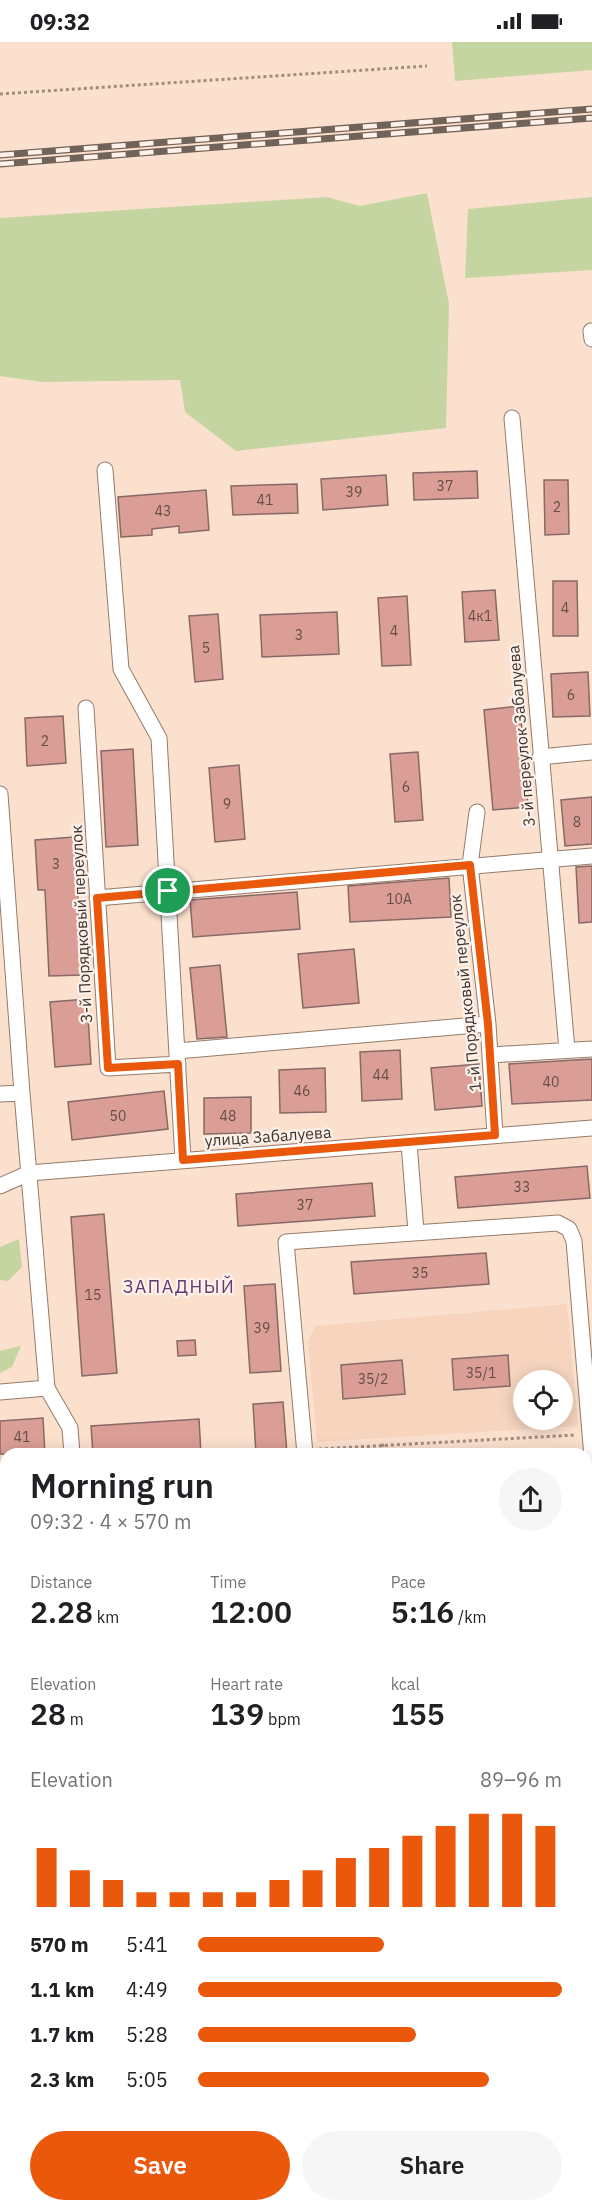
<!DOCTYPE html>
<meta charset="utf-8">
<style>
:root{--surface:#fff;--page:#f6f6f6;--text:#202124;--muted:#757577;--accent:#ea580c}
body{margin:0;font-family:"IBM Plex Sans",sans-serif;background:var(--page);color:var(--text);height:100vh;display:flex;flex-direction:column;font-size:22px;white-space:nowrap}
*{box-sizing:border-box;margin:0}
p{font-size:20px;color:var(--muted)}
.icon{flex:none;width:33px;height:33px;fill:none;stroke:currentColor;stroke-width:2;stroke-linecap:round;stroke-linejoin:round}
.map{position:relative;flex:1;overflow:hidden}
.panel{position:absolute;left:0px;top:1406px;width:592px;height:764px;display:flex;flex-direction:column;background:var(--surface);border-radius:18px 18px 0 0;box-shadow:0 3px 15px #0003}
.panel>*{flex:none}
.fabs{position:absolute;left:513px;top:1328px;display:grid;gap:12px}
.fabs a{display:grid;place-items:center;width:60px;height:60px;border-radius:50%;background:var(--surface);box-shadow:0 3px 15px #0003;font-size:30px}
.pin{position:absolute;display:grid;place-items:center;width:51px;height:51px;color:#fff;margin:-26px;border:3px solid #fff;border-radius:50%;box-shadow:0 2px 6px #0007}
.round{display:grid;place-items:center;flex:none;width:63px;height:63px;border-radius:32px;background:var(--page)}
.overview{display:flex;align-items:center;justify-content:space-between;height:102px;padding:0 30px}
h1{font-size:33px;font-weight:600;line-height:45px}
.stats{display:grid;grid-template-columns:repeat(3,1fr);gap:9px;height:102px;padding:6px 30px}
.stats div{display:grid;align-content:center}
.stats b{font-size:30px;font-weight:600}
.stats small{font-size:16px;font-weight:400}
.stats p{font-size:16px}
.chart{height:168px;padding:12px 30px}
.chart p{display:flex;justify-content:space-between}
.chart svg{width:100%;height:108px;margin-top:6px;stroke:var(--accent);stroke-width:6}
.primary-button{display:flex;gap:12px;margin-top:auto;padding:12px 30px}
.primary-button a{flex:1;height:69px;border-radius:36px;background:var(--accent);color:#fff;font-size:24px;font-weight:600;line-height:69px;text-align:center}
.primary-button a+a{background:var(--page);color:var(--text)}
ul{padding:0 30px;list-style:none;font-size:20px}
li{display:grid;grid-template-columns:96px 72px 1fr;align-items:center;height:45px}
li i{height:15px;border-radius:8px;background:var(--accent)}
.status{display:flex;justify-content:space-between;align-items:center;height:42px;padding:0 30px;background:var(--surface);direction:ltr}
.status svg{height:16px;fill:currentColor}
.map>svg:first-child{display:block}
</style>
<div class="status"><b>09:32</b><svg viewBox="0 0 49 12"><path d="M0 12V9h3v3zM5 12V6h3v6zM10 12V3h3v9zM15 12V0h3v12zM26 1h20v11H26zM47 4h2v5h-2z"/></svg></div>
<div class="map">
<svg width="592" height="2168" viewBox="0 0 592 2168">
<rect width="100%" height="100%" fill="#fce0ce"/>
<path fill="#f6d4be" fill-rule="evenodd" d="M567,1262l11,122 -261,16 -9,-101 7,-15zM524,1338h38v39h-38z
M586,1751h6v417h-445l-1,-5h440z"/>
<path fill="#c5d5a2" d="M452,0h140v28l-137,11z
M427,151l22,111 -3,124 -210,23 -51,-39 -5,-32 -138,2 -42,-6v-158l327,-21 33,9z
M592,155v73l-127,8 3,-69z
M19,1197l3,28 -14,14 -8,-1v-33z
M21,1304l-9,21 -12,6v-22z
M1,2025l5,1v54l-6,7z"/>
<path fill="#da9e96" stroke="#876965" stroke-width="1.5" d="M477,429l1,27 -64,2 -1,-27z
M386,433l2,30 -65,5 -2,-31z
M544,438h24l1,54 -24,1z
M297,442l1,29 -65,2 -2,-29z
M206,448l3,40 -30,3v-7l-27,3v6l-31,2 -3,-40z
M553,539h24l1,55h-25z
M495,548l4,50 -34,2 -3,-50z
M407,554l4,69 -29,1 -4,-68z
M337,570l2,42 -77,3 -2,-42z
M218,572l5,65 -28,3 -6,-66z
M588,630l2,44 -37,1 -2,-43z
M520,664l8,101 -35,3 -9,-100z
M63,674l3,47 -39,3 -2,-48z
M133,707l5,96 -32,2 -5,-96z
M418,710l5,68 -28,2 -5,-68z
M239,723l6,74 -30,3 -6,-74z
M592,755v47l-27,2 -4,-46z
M74,795l9,138 -34,1 -4,-86h-7l-3,-50z
M592,824v56l-13,1 -3,-56z
M449,836l2,39 -101,5 -2,-36z
M297,850l3,37 -107,8 -3,-37z
M354,907l5,54 -56,5 -5,-54z
M220,923l7,72 -30,2 -7,-71z
M87,957l4,65 -36,3 -5,-65z
M400,1008l2,49 -40,2 -2,-49z
M592,1017v41l-80,4 -3,-40z
M479,1022l3,42 -47,4 -4,-42z
M325,1026l1,44 -46,1 -1,-43z
M164,1049l4,38 -96,11 -4,-38z
M251,1055v36l-47,1v-36z
M587,1124l3,32 -132,10 -3,-31z
M372,1141l3,33 -137,10 -2,-32z
M104,1172l13,159 -35,3 -11,-159z
M486,1211l3,31 -135,10 -3,-32z
M275,1242l6,87 -31,2 -6,-87z
M195,1298l1,15 -18,1 -1,-15z
M508,1313l2,31 -56,4 -2,-31z
M402,1318l3,34 -62,5 -2,-34z
M283,1360l4,52h-31l-3,-50z
M43,1376l2,36h-45v-33z
M199,1377l2,35h-108l-2,-28z"/>
<g fill="none" stroke-linecap="round" stroke-linejoin="round">
<g stroke="#947b6a" stroke-width="17">
<path id="minor" d="M591,289l1,8
M512,376l55,632
M105,428l16,199 38,69 24,422
M86,666l22,360 70,-4
M540,715l52,-5
M0,752l22,299
M477,770l-7,53 18,159 7,111
M97,856l495,-42
M177,1009l311,-27
M490,1013l102,-6
M0,1052l22,-1 25,295 23,40 2,26
M409,1101l7,89
M0,1144l29,-13 563,-45
M0,1350l47,-4
M305,1412l-19,-212 272,-19 11,6 5,12 18,216
M0,1620h6
M123,2163l1,5
M408,2163v5"/>
</g>
<path stroke="#9f8c7f" stroke-width="3" stroke-dasharray="3 3" stroke-linecap="butt" d="M0,52l427,-28
M382,1402l5,10
M319,1407l257,-14
M586,1569h6
M592,1759h-3l3,52
M0,1834h6
M586,1939l6,-1
M0,1963h6"/>
<use href="#minor" stroke="#fff" stroke-width="15"/>
<g stroke="#726359" stroke-width="7">
<path id="rail" d="M0,113l592,-46
M0,122l592,-46"/>
</g>
<use href="#rail" stroke="#fdf1ea" stroke-width="4.5" stroke-dasharray="14" stroke-linecap="butt"/>
</g>
<g fill="none" stroke-linecap="round" stroke-linejoin="round">
<g stroke="#fff" stroke-width="12">
<path id="route" d="M470,823l18,159 7,111 -312,25 -5,-96 -70,4 -11,-170z"/>
</g>
<use href="#route" stroke="#ea580c" stroke-width="8"/>
</g>
<g text-anchor="middle" stroke-width="4.5" stroke-linejoin="round" paint-order="stroke">
<g font-size="14" fill="#654e47">
<text x="445" y="449">37</text>
<text x="354" y="455">39</text>
<text x="265" y="463">41</text>
<text x="557" y="470">2</text>
<text x="163" y="474">43</text>
<text x="565" y="571">4</text>
<text x="480" y="579">4к1</text>
<text x="394" y="594">4</text>
<text x="299" y="598">3</text>
<text x="206" y="611">5</text>
<text x="571" y="658">6</text>
<text x="45" y="704">2</text>
<text x="406" y="750">6</text>
<text x="227" y="767">9</text>
<text x="577" y="785">8</text>
<text x="56" y="827">3</text>
<text x="399" y="862">10А</text>
<text x="381" y="1038">44</text>
<text x="551" y="1045">40</text>
<text x="302" y="1054">46</text>
<text x="118" y="1079">50</text>
<text x="228" y="1079">48</text>
<text x="522" y="1150">33</text>
<text x="305" y="1168">37</text>
<text x="420" y="1236">35</text>
<text x="93" y="1258">15</text>
<text x="262" y="1291">39</text>
<text x="481" y="1336">35/1</text>
<text x="373" y="1342">35/2</text>
<text x="22" y="1400">41</text>
</g>
<g font-size="16" fill="#3e342d" stroke="#fdf1ea">
<text transform="translate(521 694) rotate(-95)" y="6">3-й переулок Забалуева</text>
<text transform="translate(81 882) rotate(-93)" y="6">3-й Порядковый переулок</text>
<text transform="translate(465 951) rotate(-96)" y="6">1-й Порядковый переулок</text>
<text transform="translate(268 1094) rotate(-4)" y="6">улица Забалуева</text>
</g>
<g font-size="18" letter-spacing="1.5" fill="#603970" stroke="#fdf1ea">
<text x="179" y="1251">ЗАПАДНЫЙ</text>
</g>
</g>
</svg>
<div class="fabs">
<a><svg class="icon" aria-label="locate" viewBox="0 0 24 24"><circle cx="12" cy="12" r="6"/><path d="M12 2v4M12 18v4M2 12h4M18 12h4"/></svg></a>
</div>
<div class="pin" style="left:168px;top:849px;background:#1e9e55"><svg class="icon" aria-label="arrive" viewBox="0 0 24 24"><path d="M6 21V4h12l-3 4 3 4H6"/></svg></div>
<section class="panel">
<div class="overview"><div><h1>Morning run</h1><p>09:32 · 4 × 570 m</p></div><a class="round"><svg class="icon" aria-label="share" viewBox="0 0 24 24"><path d="M12 15V3M7 8l5-5 5 5M5 13v7h14v-7"/></svg></a></div>
<div class="stats">
<div><p>Distance</p><b>2.28<small> km</small></b></div>
<div><p>Time</p><b>12:00</b></div>
<div><p>Pace</p><b>5:16<small> /km</small></b></div>
</div>
<div class="stats">
<div><p>Elevation</p><b>28<small> m</small></b></div>
<div><p>Heart rate</p><b>139<small> bpm</small></b></div>
<div><p>kcal</p><b>155</b></div>
</div>
<div class="chart"><p><span>Elevation</span>89–96 m</p>
<svg viewBox="0 0 160 44" preserveAspectRatio="none"><path d="M5 44V20M15 44V29M25 44V33M35 44V38M45 44V38M55 44V38M65 44V38M75 44V33M85 44V29M95 44V24M105 44V20M115 44V15M125 44V11M135 44V6M145 44V6M155 44V11"/></svg>
</div>
<ul>
<li><b>570 m</b>5:41<i style="width:51%"></i></li>
<li><b>1.1 km</b>4:49<i style="width:100%"></i></li>
<li><b>1.7 km</b>5:28<i style="width:60%"></i></li>
<li><b>2.3 km</b>5:05<i style="width:80%"></i></li>
</ul>
<div class="primary-button"><a>Save</a><a>Share</a></div>
</section>
</div>
